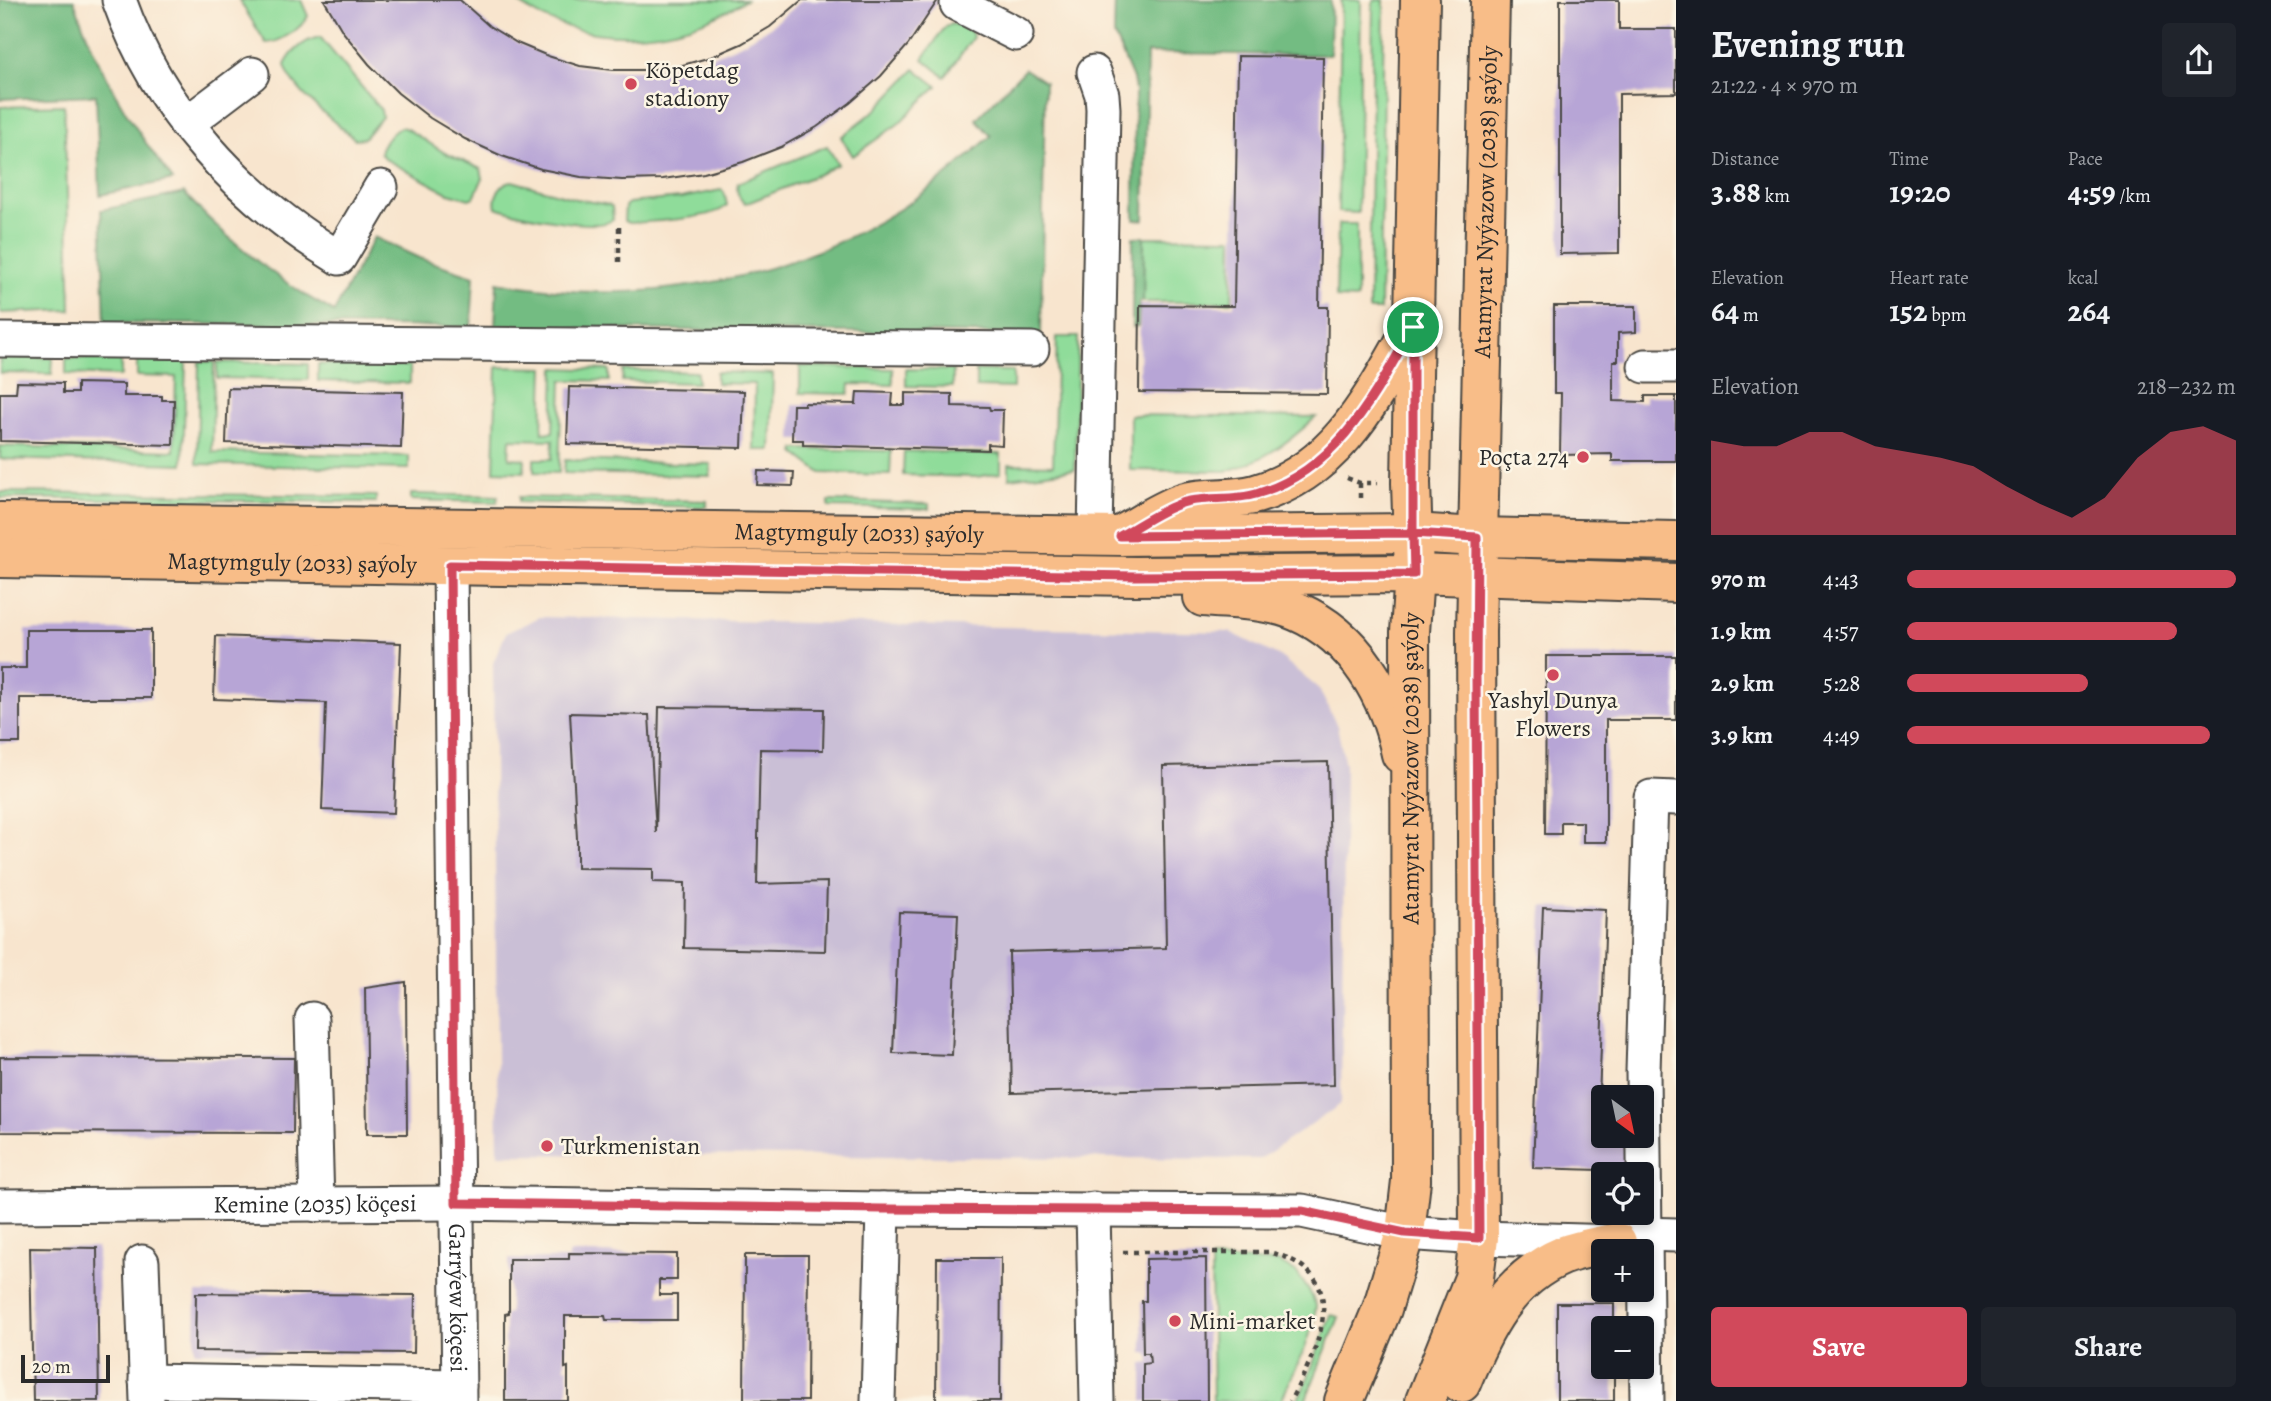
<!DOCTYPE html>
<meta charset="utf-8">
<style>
:root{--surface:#171b24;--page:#20242c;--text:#f1f3f6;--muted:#9ea1a6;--accent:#d1495b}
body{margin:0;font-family:Alegreya,serif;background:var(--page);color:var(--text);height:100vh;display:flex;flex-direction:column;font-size:26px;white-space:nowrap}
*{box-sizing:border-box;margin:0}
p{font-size:23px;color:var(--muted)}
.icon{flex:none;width:38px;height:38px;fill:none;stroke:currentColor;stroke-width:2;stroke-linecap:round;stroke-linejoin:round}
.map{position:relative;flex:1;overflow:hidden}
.details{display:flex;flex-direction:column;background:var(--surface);width:595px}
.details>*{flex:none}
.needle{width:46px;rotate:147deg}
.buttons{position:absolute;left:1591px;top:1085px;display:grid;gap:14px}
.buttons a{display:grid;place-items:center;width:63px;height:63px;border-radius:7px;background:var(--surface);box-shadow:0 4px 10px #0003;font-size:35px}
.scale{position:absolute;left:21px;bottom:18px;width:89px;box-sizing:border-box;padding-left:7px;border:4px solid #2b2b2b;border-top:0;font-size:19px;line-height:24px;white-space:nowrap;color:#2b2b2b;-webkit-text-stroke:5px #fcf5e5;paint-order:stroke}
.pin{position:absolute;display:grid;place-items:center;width:60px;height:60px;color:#fff;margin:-30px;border:4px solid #fff;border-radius:50%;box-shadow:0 2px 7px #0007}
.round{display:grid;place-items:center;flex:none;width:74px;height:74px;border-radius:7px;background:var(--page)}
.summary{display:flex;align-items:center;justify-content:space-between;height:119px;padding:0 35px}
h1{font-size:38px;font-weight:700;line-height:52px}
.stats{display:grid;grid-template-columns:repeat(3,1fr);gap:10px;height:119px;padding:7px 35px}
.stats div{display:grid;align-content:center}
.stats b{font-size:30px;font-weight:700}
.stats small{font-size:19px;font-weight:400}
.stats p{font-size:19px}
.chart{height:196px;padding:14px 35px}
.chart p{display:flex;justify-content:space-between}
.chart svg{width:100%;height:126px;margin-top:7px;fill:var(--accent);opacity:.7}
.cta{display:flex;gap:14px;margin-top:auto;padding:14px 35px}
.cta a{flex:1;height:80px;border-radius:7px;background:var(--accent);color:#fff;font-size:28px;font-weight:700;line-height:80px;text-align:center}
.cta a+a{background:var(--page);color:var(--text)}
ul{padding:0 35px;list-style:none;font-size:23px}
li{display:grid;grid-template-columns:112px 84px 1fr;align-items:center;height:52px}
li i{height:18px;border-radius:9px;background:var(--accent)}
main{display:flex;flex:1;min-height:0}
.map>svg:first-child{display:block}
</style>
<main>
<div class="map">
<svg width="1676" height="1401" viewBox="0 0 1676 1401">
<rect width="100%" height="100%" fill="#fcf5e5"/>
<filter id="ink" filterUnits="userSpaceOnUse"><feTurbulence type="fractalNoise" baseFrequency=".0143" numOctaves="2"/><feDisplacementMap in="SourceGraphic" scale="14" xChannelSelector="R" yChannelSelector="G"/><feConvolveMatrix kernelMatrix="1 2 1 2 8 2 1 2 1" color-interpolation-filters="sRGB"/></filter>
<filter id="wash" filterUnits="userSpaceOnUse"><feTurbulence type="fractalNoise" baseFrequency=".00686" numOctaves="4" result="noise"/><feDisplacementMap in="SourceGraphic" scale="28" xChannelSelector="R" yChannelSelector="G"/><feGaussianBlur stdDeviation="1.57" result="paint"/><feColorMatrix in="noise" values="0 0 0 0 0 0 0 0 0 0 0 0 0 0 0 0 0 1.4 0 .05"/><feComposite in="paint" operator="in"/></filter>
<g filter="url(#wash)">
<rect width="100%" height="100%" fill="#f8e5ce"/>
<path fill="#cabfd6" d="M540,617l690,15 52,26 37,31 18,37 8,39 -4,339 -81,55 -762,-5 -5,-491 13,-30z"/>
<path fill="#8fdc9a" stroke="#5d8462" stroke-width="2" d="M239,0h62l7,16c-6,12 -28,27 -42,27z
M514,0h232c-70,44 -163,50 -232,0z
M1341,0h20l-3,213 -20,-1z
M1373,0h11l-4,310h-11z
M951,24c9,0 21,3 22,13l-28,40 -22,-18 22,-32z
M320,37l61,73 1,7 -18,21 -9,1c-21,-18 -63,-48 -70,-74 6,-13 19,-25 35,-28z
M915,69l22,17 -39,38 -45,32 -12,-19 36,-28z
M64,105l7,205 -71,3v-206z
M401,127l6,2 38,24 36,16 2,9 -9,19 -5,2 -23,-7 -61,-33 -5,-6c1,-9 12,-21 21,-26z
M827,146l11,18 -19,10 -69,28 -6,1c-6,-6 -8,-13 -6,-20z
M512,181l64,18 33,6 3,2 1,13c-18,12 -96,-6 -117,-13 -3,-11 5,-25 16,-26z
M721,190l3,2 3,13c-10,14 -78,17 -98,18l-5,-2 1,-15 4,-3 52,-5z
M1338,224h19v75l-21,-1z
M1144,237l89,1 -1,64h-89z
M1057,337h21l-3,132 -66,9v-14l44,1z
M0,356l53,2 -1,16 -52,-1z
M66,358l55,1v17l-55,-2z
M137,360l49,1 -3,103 -183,-5v-13l174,5 2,-74 -39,-1z
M199,361l15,1 -2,90 197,4v13l-212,-5z
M217,362l91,2v16l-91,-2z
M318,364l92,2v17l-92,-2z
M800,366l93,3v16l-43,-1 -1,10 -49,-1z
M497,367l47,1 -2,65 11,-1 2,-64 54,2v11l-47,-1 -3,93 -25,-1v-13h18l1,-19 -43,-1 -1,19 16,1 -1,13 -30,-1z
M906,369l47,1v17l-47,-1z
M623,370l74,2v11l-75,-2z
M976,370l37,1v17l-37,-1z
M716,372l57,2 -2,76h-17l1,-66 -39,-1z
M1130,415l186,2c-27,25 -54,45 -90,54l-96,-1z
M795,449l96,2 -1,24 -69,-2 -26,-20z
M904,451l97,3v19l-25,4 -73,-2z
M565,460l146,4 -1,12 -146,-3z
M0,492l376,4v6l-376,-4z
M411,494l87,2 -1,6 -86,-2z
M519,497l188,4v6l-188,-5z
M829,501l100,3v5l-100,-2z
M1211,1259l68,3 18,11 14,21 5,11 -2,17 -9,26 -24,53h-68z
M1331,1315l8,2 -34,84h-8l9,-18z"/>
<path fill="#73bc82" stroke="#4f7456" stroke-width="2" d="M0,0h74c21,66 57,126 99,180l-73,15 -4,-100 -96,4z
M1115,0h216l-1,55 -183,-2 -3,167h-10l1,-129 -2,-12 -19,-44z
M1025,69l20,13 -4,252 -546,-6 2,-46c139,26 283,2 403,-73 33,-21 62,-47 91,-73l-15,-17z
M184,193c44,48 92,87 150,119l40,-75 45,21 55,18 -3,51 -366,-4 -4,-113z
M1133,237h11l-1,65h-4l-1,24 -6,1z"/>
<g id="blocks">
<path fill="#b7a5d6" d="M324,0h136l29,26 28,17 31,13 32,10 33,4h33l33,-4 32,-9 30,-13 29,-17 32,-27h136l-30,45 -27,31 -31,27 -33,24 -36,20 -38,15 -39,11 -41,6 -41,1 -41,-3 -40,-8 -39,-13 -37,-17 -35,-21 -32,-25 -29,-29 -26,-32z
M1560,0h59v29h57v64l-57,1v159l-59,1z
M1238,56l85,1 -4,250h9l-1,87 -188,-2 1,-87 94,1z
M1554,306h82v26l-18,1v28h-5v40l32,1v-6h31v65h-64v-7l-52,1 1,-62h-7z
M17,382l46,1v10h14v-10l47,1v12h38v4h12l-1,45 -173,-4v-48h16z
M569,387l175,4 -2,57 -175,-4z
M228,388l175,4 -2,56 -175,-5z
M857,392l36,1 -1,12h13v-12l47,1v12l37,1 1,3h13l-1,35 -14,-1v6l-185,-5v-5h-11l1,-35h11v-2l52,1z
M758,471l36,1 -1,14 -36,-1z
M26,630h125v68h-131v45h-20v-75h26z
M216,636l185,7 -7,170 -72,-3 4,-107 -112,-4z
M1546,656h130v64h-70v122h-23v-20h-22v12h-16z
M659,707l165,2 -1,41 -63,-1 -3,135 70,-2 -2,69 -141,-3 1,-65 -32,-1v-13l-76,-1v-30l-7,-125 79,2 7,118z
M1328,762l6,323 -322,8 -3,-141 157,-4 -3,-182z
M1543,907l63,3 -7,190h4v36h32l-2,35 -100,-3z
M899,912l59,2 -6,141 -59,-2z
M406,982l1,152h-40l-2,-146z
M0,1057l294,1 -1,75 -293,-1z
M30,1247l67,1 2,153h-66z
M569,1253l108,1v26h-18v15h18v25h-71l-1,-4h-40v52l3,-1v34h-63v-87l4,-1v-54h60z
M745,1255h63l-1,146h-63z
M937,1258h64l-1,143h-64z
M1206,1258l1,143h-64v-37l7,-1 -1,-10h-6l-1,-52h4v-42z
M196,1293l219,2 -1,58 -219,-2z
M1557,1303h57v25h-11v39h11v34h-57z"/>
</g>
</g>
<g filter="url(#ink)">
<use href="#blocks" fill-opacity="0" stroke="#4a4743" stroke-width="2"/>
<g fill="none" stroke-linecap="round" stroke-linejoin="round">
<g stroke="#4a4743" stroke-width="37">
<g id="minor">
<path d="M119,0c39,110 121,198 220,258l42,-71"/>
<path d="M957,4l59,30"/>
<path d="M1094,72l8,23 1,14 -8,426"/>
<path d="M186,124l66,-50"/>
<path d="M0,340l1032,9"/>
<path d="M1645,366h31"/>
<path id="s1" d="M450,565l9,836"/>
<path d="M312,1019l5,186"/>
<path id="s2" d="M0,1206l455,-3 428,6 419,2 103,22 74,5 138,4 27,-8 32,1"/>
<path d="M1093,1209l4,192"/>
<path d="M142,1262l5,139"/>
<path d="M146,1381l313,5"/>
<path d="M878,1401l5,-192"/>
<path d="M1647,1401l-4,-329 8,-275 25,1"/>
</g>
</g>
<g stroke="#4a4743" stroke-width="42">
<g id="major">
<path id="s3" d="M0,522l1120,14 293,-3 64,4 199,4"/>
<path d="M1125,533c18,-10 37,-23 57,-30 20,-7 50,-2 74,-9 81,-23 117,-97 156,-165"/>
<path id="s4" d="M0,558l1135,18 279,-2 262,9"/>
<path d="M1203,597c31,3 66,2 95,15 58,25 91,84 103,142"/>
<path d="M1461,1383c22,-54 46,-104 103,-128 16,-6 36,-9 53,-13"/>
<path id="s5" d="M1344,1401l38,-92 23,-76 6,-52 -1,-549 4,-58 -3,-91 9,-483"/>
<path id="s6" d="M1425,1401l49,-123 5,-40 -3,-606 14,-632"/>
</g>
</g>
<path stroke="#4a4743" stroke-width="4.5" stroke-dasharray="5 5" stroke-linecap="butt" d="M619,227v37
M1347,478l13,5h17
M1360,483v16
M1123,1252h146c86,21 51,94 21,149"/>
<use href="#minor" stroke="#fff" stroke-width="33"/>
<use href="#major" stroke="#f8bd88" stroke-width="38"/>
</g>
</g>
<g fill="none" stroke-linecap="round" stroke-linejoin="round" filter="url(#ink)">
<g stroke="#fff" stroke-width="14">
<path id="route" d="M1413,327c-39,69 -75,143 -157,167 -23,7 -54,2 -74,9 -21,7 -42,22 -62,33l293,-3 1,41 -279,2 -685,-11 6,638 427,6 419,2 103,22 74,5 -3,-562 1,-139 -64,-4v-206"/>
</g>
<use href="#route" stroke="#d1495b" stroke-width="9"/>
</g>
<g fill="#d1495b" stroke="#fcf5e5" stroke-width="2.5">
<circle cx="631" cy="84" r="7"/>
<circle cx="1583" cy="457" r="7"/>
<circle cx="1553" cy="675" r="7"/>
<circle cx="547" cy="1146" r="7"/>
<circle cx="1175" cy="1321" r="7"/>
</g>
<g text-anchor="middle" stroke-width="5" stroke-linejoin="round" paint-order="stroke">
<g font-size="24" fill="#2b2b2b" stroke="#fcf5e5" text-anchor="start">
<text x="645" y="78">Köpetdag<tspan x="645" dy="28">stadiony</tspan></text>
<text x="1569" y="465" text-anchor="end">Poçta 274</text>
<text x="1553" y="708" text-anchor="middle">Yashyl Dunya<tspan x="1553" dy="28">Flowers</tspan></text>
<text x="561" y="1154">Turkmenistan</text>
<text x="1189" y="1329">Mini-market</text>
</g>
<g font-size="24" fill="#2b2b2b" stroke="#fcf5e5">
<text dy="8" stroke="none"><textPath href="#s6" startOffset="1209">Atamyrat Nyýazow (2038) şaýoly</textPath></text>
<text dy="8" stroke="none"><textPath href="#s3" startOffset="859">Magtymguly (2033) şaýoly</textPath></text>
<text dy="8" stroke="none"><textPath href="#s4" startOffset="292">Magtymguly (2033) şaýoly</textPath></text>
<text dy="8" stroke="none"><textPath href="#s5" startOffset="644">Atamyrat Nyýazow (2038) şaýoly</textPath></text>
<text dy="8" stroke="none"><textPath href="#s2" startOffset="315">Kemine (2035) köçesi</textPath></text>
<text dy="8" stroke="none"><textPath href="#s1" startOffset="733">Garrýew köçesi</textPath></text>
</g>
</g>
</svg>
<div class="buttons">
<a><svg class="needle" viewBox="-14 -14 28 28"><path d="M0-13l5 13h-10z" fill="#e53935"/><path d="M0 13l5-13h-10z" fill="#9ea1a6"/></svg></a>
<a><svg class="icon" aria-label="locate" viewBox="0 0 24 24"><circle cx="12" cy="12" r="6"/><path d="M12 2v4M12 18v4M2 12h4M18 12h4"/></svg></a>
<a>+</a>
<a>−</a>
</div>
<div class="scale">20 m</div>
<div class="pin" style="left:1413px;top:327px;background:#1e9e55"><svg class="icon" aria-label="arrive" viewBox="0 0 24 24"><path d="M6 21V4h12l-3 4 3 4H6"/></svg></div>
</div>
<section class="details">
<div class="summary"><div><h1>Evening run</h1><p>21:22 · 4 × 970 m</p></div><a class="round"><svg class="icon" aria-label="share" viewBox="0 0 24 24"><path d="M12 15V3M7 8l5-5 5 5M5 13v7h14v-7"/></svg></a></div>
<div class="stats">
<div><p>Distance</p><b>3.88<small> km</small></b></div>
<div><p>Time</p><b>19:20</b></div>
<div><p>Pace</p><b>4:59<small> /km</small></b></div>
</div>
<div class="stats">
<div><p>Elevation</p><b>64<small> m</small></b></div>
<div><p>Heart rate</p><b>152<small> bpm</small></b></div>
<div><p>kcal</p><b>264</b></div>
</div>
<div class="chart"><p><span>Elevation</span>218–232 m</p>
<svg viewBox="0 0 160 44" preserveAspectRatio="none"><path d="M0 44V11L10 13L20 13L30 8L40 8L50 13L60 15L70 17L80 20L90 27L100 33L110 38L120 31L130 17L140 8L150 6L160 11V44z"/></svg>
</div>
<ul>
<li><b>970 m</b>4:43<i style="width:100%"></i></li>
<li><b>1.9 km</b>4:57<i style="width:82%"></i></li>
<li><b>2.9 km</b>5:28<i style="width:55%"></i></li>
<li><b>3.9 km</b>4:49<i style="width:92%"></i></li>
</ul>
<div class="cta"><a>Save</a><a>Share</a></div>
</section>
</main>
